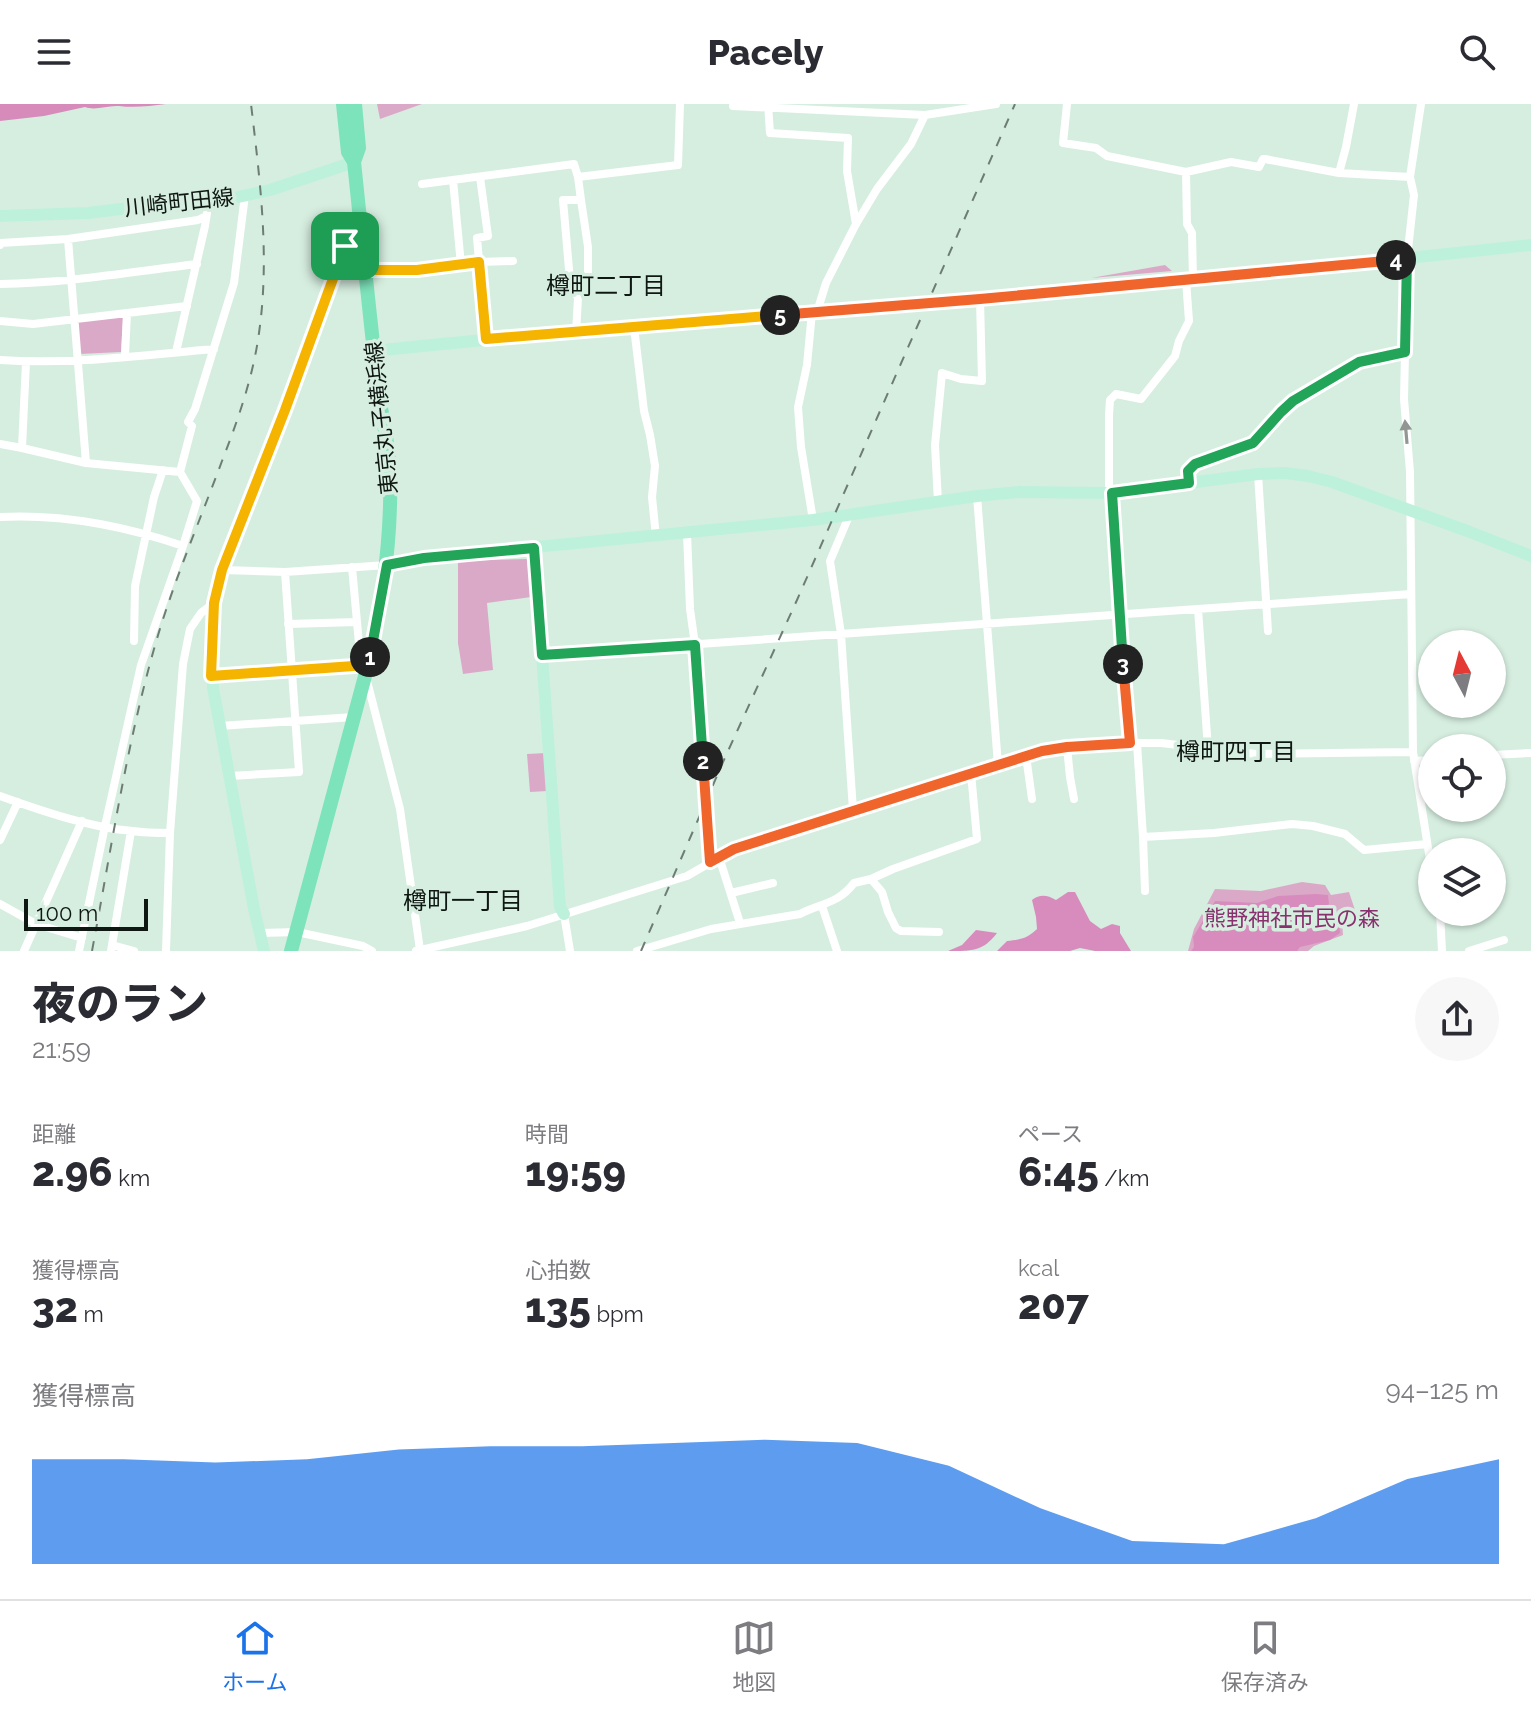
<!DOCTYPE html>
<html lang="ja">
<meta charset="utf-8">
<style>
:root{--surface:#fff;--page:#f7f7f7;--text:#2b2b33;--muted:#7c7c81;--line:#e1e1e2;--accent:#1a73e8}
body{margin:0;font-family:Raleway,"Noto Sans JP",sans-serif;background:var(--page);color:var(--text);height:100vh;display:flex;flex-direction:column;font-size:30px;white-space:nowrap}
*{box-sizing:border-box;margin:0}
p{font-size:26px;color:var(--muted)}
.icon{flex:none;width:44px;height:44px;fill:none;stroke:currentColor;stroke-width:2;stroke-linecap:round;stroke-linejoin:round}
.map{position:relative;height:847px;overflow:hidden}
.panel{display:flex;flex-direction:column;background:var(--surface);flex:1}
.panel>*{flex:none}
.needle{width:52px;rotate:353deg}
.tools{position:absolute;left:1418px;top:526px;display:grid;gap:16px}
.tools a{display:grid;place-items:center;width:88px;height:88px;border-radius:50%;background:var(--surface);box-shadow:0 2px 6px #0004;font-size:40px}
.scale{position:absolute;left:24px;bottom:20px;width:124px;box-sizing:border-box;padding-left:8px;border:4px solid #0f1712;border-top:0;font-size:22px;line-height:28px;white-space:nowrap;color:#0f1712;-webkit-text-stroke:6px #d6eee0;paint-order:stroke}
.pin{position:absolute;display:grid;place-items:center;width:68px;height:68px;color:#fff;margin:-34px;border-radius:16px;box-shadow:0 4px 12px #0006}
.km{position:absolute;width:40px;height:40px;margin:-20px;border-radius:50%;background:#222;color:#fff;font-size:22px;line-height:40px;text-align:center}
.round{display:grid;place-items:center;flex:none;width:84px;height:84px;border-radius:42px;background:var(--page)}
.head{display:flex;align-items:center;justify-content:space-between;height:136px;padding:0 32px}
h1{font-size:44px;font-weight:800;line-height:60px}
.metrics{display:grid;grid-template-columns:repeat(3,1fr);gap:12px;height:136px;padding:8px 32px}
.metrics div{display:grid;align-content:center}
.metrics b{font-size:40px;font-weight:800}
.metrics small{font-size:22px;font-weight:400}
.metrics p{font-size:22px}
.chart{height:224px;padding:16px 32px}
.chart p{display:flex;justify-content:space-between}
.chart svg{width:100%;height:144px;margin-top:8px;fill:var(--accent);opacity:.7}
header{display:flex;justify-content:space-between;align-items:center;height:104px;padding:0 32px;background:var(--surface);font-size:36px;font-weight:800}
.dock{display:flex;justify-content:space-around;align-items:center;height:112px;border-top:2px solid var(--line);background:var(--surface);font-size:22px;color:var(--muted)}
.dock a{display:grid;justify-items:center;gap:4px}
.dock .active{color:var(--accent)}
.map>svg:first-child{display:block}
</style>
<header><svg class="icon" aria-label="menu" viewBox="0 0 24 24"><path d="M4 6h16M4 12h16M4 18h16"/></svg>Pacely<svg class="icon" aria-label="search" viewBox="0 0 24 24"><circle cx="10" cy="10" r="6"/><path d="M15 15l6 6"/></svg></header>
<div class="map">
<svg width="1531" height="847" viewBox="0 0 1531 847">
<rect width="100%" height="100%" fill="#d6eee0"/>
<path fill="#dba9c8" d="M377,0h45l-42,15z
M1165,161l7,6 -81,7z
M121,212l2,2 -2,34 -41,2 -2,-33z
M527,455l4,38 -44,6 6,67 -30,4 -5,-31v-82z
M546,649l2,38 -18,1 -3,-38z
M1302,778l23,3 6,10 18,-3 8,24 -15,6 1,13 -29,11 -6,5h-120l6,-22 21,-40 46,2z"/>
<path fill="#d88cbd" d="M1068,788h7l15,29 11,8 11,-5 8,2v7l11,18h-36l-15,-3 -10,3h-73l10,-10c13,-1 21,-3 30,-12l-1,-12 -4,-17c8,-6 15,-5 24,0z
M1316,790l12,1 1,9 -24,14 8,13 9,-2 12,-10 5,2 1,12 -10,7 -30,7 -3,4h-106l3,-4 -1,-10 22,-36 42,2 21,-7z
M976,826l21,3c-14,18 -23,18 -49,18l14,-6z"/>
<path fill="#d78bbb" d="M0,0h166c-16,2 -31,4 -47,2 -12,-1 -23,5 -34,1l-41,9 -44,5z"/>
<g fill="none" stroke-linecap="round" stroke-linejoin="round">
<path stroke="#fff" stroke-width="8" d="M768,0l2,29 78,5 -1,33 9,53
M1067,0l-4,39 33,5 11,8 79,16 1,52 5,9 1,47
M1421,0l-11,73 4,18 -7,64 -3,140 6,73 3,280 19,121
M733,2l192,9
M1186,68l45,-10 28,5 4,-8h2l74,14 71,4
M1339,69l7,-26 8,-43
M480,73l8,59 -11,2 9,101
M453,76l8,85
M422,80l152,-20 4,13
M68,135l18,224
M0,141v-2l68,-4 130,-19 8,-4
M366,166h51l62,-8 34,-1
M570,173l18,1v-31l-7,-47
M0,180c66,-1 131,-12 197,-20
M812,208l-5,53 -9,42 3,40 12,73
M817,208l9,-29 30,-59 21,-35 34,-45 14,-29 71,-11
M0,217l33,3 154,-18
M634,223l10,84 6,24 5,31 -3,31 4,40
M576,229l2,-35 -8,-17 -7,-81h18l-3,-23 100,-12 2,-61
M176,248l29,-126 2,-13
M125,252l2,-43
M0,256c71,5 144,-5 214,-11
M0,340l22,4 64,15 94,9
M22,344l4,-86
M1258,370l10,157
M1189,379l-1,-12 7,-7 58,-21 28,-31 12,-11 66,-39 46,-10
M1109,389v-78l1,-15 6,-6 25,5 34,-43 4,-15 10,-20 -3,-41
M1112,389l18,250
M977,392l21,269
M938,398l-3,-57 7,-72 19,6 21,2 -2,-82
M849,412l-19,45 11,73 12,176
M0,413c62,-3 125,9 183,29l-42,119 -36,161 -26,125
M687,429l3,76 5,36 15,217
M183,442l14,-45 -17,-29 12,-46 -4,-4 7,-13 39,-126 11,-88
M534,444l8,107 869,-61
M352,463l8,88 8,10
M222,466l63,2 102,-7
M1198,505l10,140
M288,520l69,-2
M134,537l1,-55 19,-89 9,-27
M211,572l157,-11
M367,577l33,128 20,141
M220,622l134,-9
M1137,639l6,94 2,54
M1067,643l3,30 4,22
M1492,651l39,-2
M1026,652l6,43
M1414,657l18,-1
M230,672l69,-4 -14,-200
M0,692c39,14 91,32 133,35 12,2 25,2 37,2
M1143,733l71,-4 78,-9 21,2 32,8 19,16 63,-6
M0,736l18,-38
M719,753l21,66
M871,775l11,13 6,20 8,16 5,3 38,1
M731,789l42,-10
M0,800l36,20 46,14
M822,802l15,45
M1440,808l2,39
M564,810l6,37
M260,829l37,-1 66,14 9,5
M112,841l22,6
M24,847l58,-130
M111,847l20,-120
M166,847l4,-118 13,-169 7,-35 11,-16 13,-10
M416,847l111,-25 160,-50 47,-27 308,-98 25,-4 70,-4h24l95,11 157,-2
M637,847l74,-22 89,-15c21,-11 38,-10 54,-31l17,-4 22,-10 84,-30 -6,-66
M1469,847l35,-11"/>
<path stroke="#bef1dc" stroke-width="12" d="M0,112l88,-3 49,-6h19l49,-3 65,-14 84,-28
M374,247c168,-18 338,-30 506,-43 218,-17 434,-40 651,-63
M387,461l37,-7 389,-38 164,-24 42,-4 93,1 146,-19 27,-1 23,3 24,6 138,50 61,24
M542,551l18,252 4,7
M264,847l-10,-42 -41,-221v-67l1,-18 8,-33 63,-160 65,-179 11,-9"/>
<path stroke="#7de3ba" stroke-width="14" d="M354,58l5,-14 -4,-44
M291,847l77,-286c15,-64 24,-128 22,-194 -1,-28 -9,-56 -12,-84 -9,-75 -16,-150 -24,-225l-6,-10 -5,-48"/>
<path stroke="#6d7d74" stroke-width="2" stroke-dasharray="10 10" stroke-linecap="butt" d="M92,847c19,-101 34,-203 62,-302 18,-64 45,-126 68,-188 16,-41 31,-84 37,-128 11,-77 1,-152 -8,-229
M641,847l82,-189 74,-162 218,-496"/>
</g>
<defs><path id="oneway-solid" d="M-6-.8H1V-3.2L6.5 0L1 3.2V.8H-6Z" transform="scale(2)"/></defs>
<use fill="#939794" href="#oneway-solid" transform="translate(1406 328) rotate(-95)"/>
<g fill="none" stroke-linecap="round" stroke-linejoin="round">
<g stroke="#fff" stroke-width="16">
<path id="split-1" d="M345,142l-60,164 -63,160 -8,33 -3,73 157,-11 2,-8"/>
</g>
<g stroke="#fff" stroke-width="16">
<path id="split-2" d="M370,553l17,-92 37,-7 110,-10 8,107 153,-10 8,116"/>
</g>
<g stroke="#fff" stroke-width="16">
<path id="split-3" d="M703,657l7,101 24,-13 308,-98 25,-4 63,-4 -7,-79"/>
</g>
<g stroke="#fff" stroke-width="16">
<path id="split-4" d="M1123,560l-11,-171 77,-10 -1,-12 7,-7 58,-21 28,-31 12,-11 66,-39 46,-10 2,-93 -11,1"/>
</g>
<g stroke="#fff" stroke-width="16">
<path id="split-5" d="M780,211l200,-16 416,-39"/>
</g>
<g stroke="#fff" stroke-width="16">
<path id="split-6" d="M345,142l5,-15 11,-9 5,48h51l62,-8 7,77 294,-24"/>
</g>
<use href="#split-1" stroke="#f5b400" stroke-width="10"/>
<use href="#split-2" stroke="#22a559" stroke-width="10"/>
<use href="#split-3" stroke="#f0652b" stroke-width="10"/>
<use href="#split-4" stroke="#22a559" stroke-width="10"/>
<use href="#split-5" stroke="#f0652b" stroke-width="10"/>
<use href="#split-6" stroke="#f5b400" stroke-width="10"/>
</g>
<g text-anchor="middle" stroke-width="7" stroke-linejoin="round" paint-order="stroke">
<g font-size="22" fill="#0f1712" stroke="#d6eee0">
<text transform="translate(179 98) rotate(-6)" y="8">川崎町田線</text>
<text transform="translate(381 314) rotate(-96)" y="8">東京丸子横浜線</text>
</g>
<g font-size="22" fill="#89306e" stroke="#d6eee0">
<text x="1292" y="822">熊野神社市民の森</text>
</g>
<g font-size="24" fill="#0f1712" stroke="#d6eee0">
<text x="606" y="190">樽町二丁目</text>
<text x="1236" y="656">樽町四丁目</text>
<text x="463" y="805">樽町一丁目</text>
</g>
</g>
</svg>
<div class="tools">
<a><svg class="needle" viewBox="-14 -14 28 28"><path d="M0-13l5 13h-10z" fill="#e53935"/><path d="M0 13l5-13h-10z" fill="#7c7c81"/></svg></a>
<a><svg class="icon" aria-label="locate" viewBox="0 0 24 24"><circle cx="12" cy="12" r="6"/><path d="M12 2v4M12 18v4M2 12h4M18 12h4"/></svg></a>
<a><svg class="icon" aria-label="layers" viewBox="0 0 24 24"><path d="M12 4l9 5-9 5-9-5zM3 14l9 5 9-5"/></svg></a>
</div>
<div class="scale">100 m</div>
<div class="pin" style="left:345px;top:142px;background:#1e9e55"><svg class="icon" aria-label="arrive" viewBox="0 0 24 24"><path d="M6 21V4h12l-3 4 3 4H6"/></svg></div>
<b class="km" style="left:370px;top:553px">1</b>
<b class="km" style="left:703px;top:657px">2</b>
<b class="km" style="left:1123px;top:560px">3</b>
<b class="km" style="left:1396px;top:156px">4</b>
<b class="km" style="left:780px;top:211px">5</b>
</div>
<section class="panel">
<div class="head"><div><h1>夜のラン</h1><p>21:59</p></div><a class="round"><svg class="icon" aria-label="share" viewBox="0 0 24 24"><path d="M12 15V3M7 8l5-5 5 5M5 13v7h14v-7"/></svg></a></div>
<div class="metrics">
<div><p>距離</p><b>2.96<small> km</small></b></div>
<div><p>時間</p><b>19:59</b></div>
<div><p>ペース</p><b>6:45<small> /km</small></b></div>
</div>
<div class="metrics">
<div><p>獲得標高</p><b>32<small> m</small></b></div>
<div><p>心拍数</p><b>135<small> bpm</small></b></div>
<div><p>kcal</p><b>207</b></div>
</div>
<div class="chart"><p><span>獲得標高</span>94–125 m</p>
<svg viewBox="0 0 160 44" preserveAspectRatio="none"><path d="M0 44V12L10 12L20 13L30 12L40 9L50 8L60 8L70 7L80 6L90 7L100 14L110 27L120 37L130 38L140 30L150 18L160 12V44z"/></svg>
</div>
</section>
<nav class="dock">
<a class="active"><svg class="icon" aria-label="home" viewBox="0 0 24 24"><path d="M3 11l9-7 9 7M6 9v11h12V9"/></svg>ホーム</a>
<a><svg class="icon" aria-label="map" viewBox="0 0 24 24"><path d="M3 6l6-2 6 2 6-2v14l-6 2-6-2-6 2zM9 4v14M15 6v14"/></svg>地図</a>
<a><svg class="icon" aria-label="saved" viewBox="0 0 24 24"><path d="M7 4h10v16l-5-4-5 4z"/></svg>保存済み</a>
</nav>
